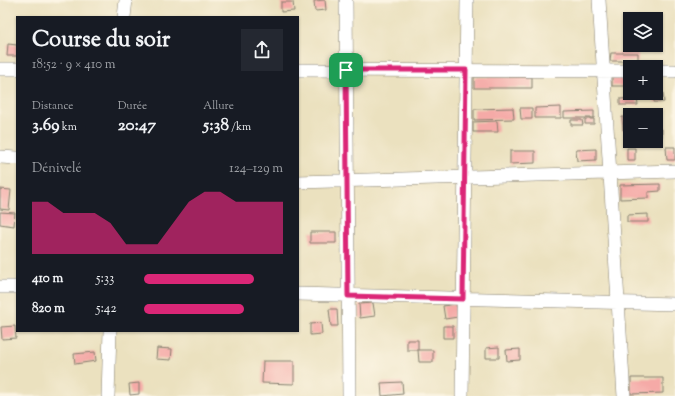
<!DOCTYPE html>
<html lang="fr">
<meta charset="utf-8">
<style>
:root{--surface:#171b24;--page:#242831;--text:#f1f3f6;--muted:#9ea1a6;--accent:#db2777}
body{margin:0;font-family:"Sorts Mill Goudy",serif;background:var(--page);color:var(--text);height:100vh;display:flex;flex-direction:column;font-size:15px;white-space:nowrap}
*{box-sizing:border-box;margin:0}
p{font-size:13px;color:var(--muted)}
.icon{flex:none;width:22px;height:22px;fill:none;stroke:currentColor;stroke-width:2;stroke-linecap:round;stroke-linejoin:round}
.map{position:relative;flex:1;overflow:hidden}
.drawer{position:absolute;left:16px;top:16px;width:283px;height:316px;display:flex;flex-direction:column;background:var(--surface);border-radius:0px;box-shadow:0 1px 3px #0004}
.drawer>*{flex:none}
.fabs{position:absolute;left:623px;top:12px;display:grid;gap:8px}
.fabs a{display:grid;place-items:center;width:40px;height:40px;border-radius:0px;background:var(--surface);box-shadow:0 1px 3px #0004;font-size:20px}
.pin{position:absolute;display:grid;place-items:center;width:34px;height:34px;color:#fff;margin:-17px;border-radius:8px;box-shadow:0 2px 6px #0006}
.round{display:grid;place-items:center;flex:none;width:42px;height:42px;border-radius:0px;background:var(--page)}
.headline{display:flex;align-items:center;justify-content:space-between;height:68px;padding:0 16px}
h1{font-size:22px;font-weight:700;line-height:30px}
.metrics{display:grid;grid-template-columns:repeat(3,1fr);gap:6px;height:68px;padding:4px 16px}
.metrics div{display:grid;align-content:center}
.metrics b{font-size:17px;font-weight:700}
.metrics small{font-size:11px;font-weight:400}
.metrics p{font-size:11px}
.chart{height:112px;padding:8px 16px}
.chart p{display:flex;justify-content:space-between}
.chart svg{width:100%;height:72px;margin-top:4px;fill:var(--accent);opacity:.7}
ul{padding:0 16px;list-style:none;font-size:13px}
li{display:grid;grid-template-columns:64px 48px 1fr;align-items:center;height:30px}
li i{height:10px;border-radius:5px;background:var(--accent)}
.map>svg:first-child{display:block}
</style>
<div class="map">
<svg width="675" height="396" viewBox="0 0 675 396">
<rect width="100%" height="100%" fill="#fcf5e5"/>
<filter id="ink" filterUnits="userSpaceOnUse"><feTurbulence type="fractalNoise" baseFrequency=".025" numOctaves="2"/><feDisplacementMap in="SourceGraphic" scale="8" xChannelSelector="R" yChannelSelector="G"/><feConvolveMatrix kernelMatrix="1 2 1 2 8 2 1 2 1" color-interpolation-filters="sRGB"/></filter>
<filter id="wash" filterUnits="userSpaceOnUse"><feTurbulence type="fractalNoise" baseFrequency=".012" numOctaves="4" result="noise"/><feDisplacementMap in="SourceGraphic" scale="16" xChannelSelector="R" yChannelSelector="G"/><feGaussianBlur stdDeviation="0.9" result="paint"/><feColorMatrix in="noise" values="0 0 0 0 0 0 0 0 0 0 0 0 0 0 0 0 0 1.4 0 .05"/><feComposite in="paint" operator="in"/></filter>
<g filter="url(#wash)">
<rect width="100%" height="100%" fill="#ebe1bf"/>
<g id="blocks">
<path fill="#f5aaa7" d="M325,0l1,10 -11,1 -1,-10z
M281,2h12l1,9 -13,1z
M8,44l9,1v11h-10z
M611,53h27v8h-28z
M612,76h18v10h-18z
M474,77h58v11h-58z
M663,92l1,10h-10v-9z
M637,98l1,7h-18v-6z
M561,107v11h-26v-10z
M513,108l1,11 -40,1v-11z
M520,108h12v11h-11z
M594,111v7h-30v-6z
M622,117h8v13h-7z
M585,119h9v5h-9z
M571,120h11l1,5h-12z
M497,121l1,11h-25v-10z
M656,129h6v8h-6z
M666,147h9v13h-8z
M627,148h8v12h-8z
M596,149v11l-19,1 -1,-11z
M510,151h25v12l-25,1z
M660,184v7l-12,1v6l-28,1v-14z
M0,189l11,1 -2,20 -9,-1z
M0,212l15,1 -1,13 -14,-2z
M648,214v8h-21v-7z
M310,232h26v11h-26z
M373,303l2,13 -15,2 -1,-14z
M456,304l2,13 -13,2 -2,-13z
M329,309h8l1,17h-7z
M321,323l1,11 -12,1v-11z
M15,326l1,12 -14,1 -1,-12z
M443,326h10v12h-10z
M407,340h11v10h15v12h-14l-1,-12h-11z
M499,347v11h-13v-10z
M157,348l15,1 -1,11 -15,-1z
M520,349v11l-13,1 -1,-11z
M95,352l1,9 -21,3 -1,-10z
M263,361h31v23l-32,-1z
M631,378h32v15l-32,1z
M402,382l1,12 -21,2 -1,-13z
M139,383v11l-9,1 -1,-11z"/>
</g>
</g>
<g filter="url(#ink)">
<use href="#blocks" fill-opacity="0" stroke="#847e6e" stroke-width="1"/>
<g fill="none" stroke-linecap="round" stroke-linejoin="round">
<g stroke="#847e6e" stroke-width="14">
<path id="street" d="M346,0l3,396
M599,0l25,396
M124,17l2,-17
M0,69h17
M298,70l332,1
M656,71h19
M0,157l17,1
M298,182l377,-11
M0,287h17
M298,294l377,10
M108,396l2,-65
M462,396l5,-396"/>
</g>
<use href="#street" stroke="#fff" stroke-width="13"/>
</g>
</g>
<g fill="none" stroke-linecap="round" stroke-linejoin="round" filter="url(#ink)">
<g stroke="#fff" stroke-width="8">
<path id="route" d="M346,70h120l-3,229 -115,-3z"/>
</g>
<use href="#route" stroke="#db2777" stroke-width="5"/>
</g>
</svg>
<div class="fabs">
<a><svg class="icon" aria-label="layers" viewBox="0 0 24 24"><path d="M12 4l9 5-9 5-9-5zM3 14l9 5 9-5"/></svg></a>
<a>+</a>
<a>−</a>
</div>
<div class="pin" style="left:346px;top:70px;background:#1e9e55"><svg class="icon" aria-label="arrive" viewBox="0 0 24 24"><path d="M6 21V4h12l-3 4 3 4H6"/></svg></div>
<section class="drawer">
<div class="headline"><div><h1>Course du soir</h1><p>18:52 · 9 × 410 m</p></div><a class="round"><svg class="icon" aria-label="share" viewBox="0 0 24 24"><path d="M12 15V3M7 8l5-5 5 5M5 13v7h14v-7"/></svg></a></div>
<div class="metrics">
<div><p>Distance</p><b>3.69<small> km</small></b></div>
<div><p>Durée</p><b>20:47</b></div>
<div><p>Allure</p><b>5:38<small> /km</small></b></div>
</div>
<div class="chart"><p><span>Dénivelé</span>124–129 m</p>
<svg viewBox="0 0 160 44" preserveAspectRatio="none"><path d="M0 44V12L10 12L20 19L30 19L40 19L50 25L60 38L70 38L80 38L90 25L100 12L110 6L120 6L130 12L140 12L150 12L160 12V44z"/></svg>
</div>
<ul>
<li><b>410 m</b>5:33<i style="width:79%"></i></li>
<li><b>820 m</b>5:42<i style="width:72%"></i></li>
</ul>
</section>
</div>
